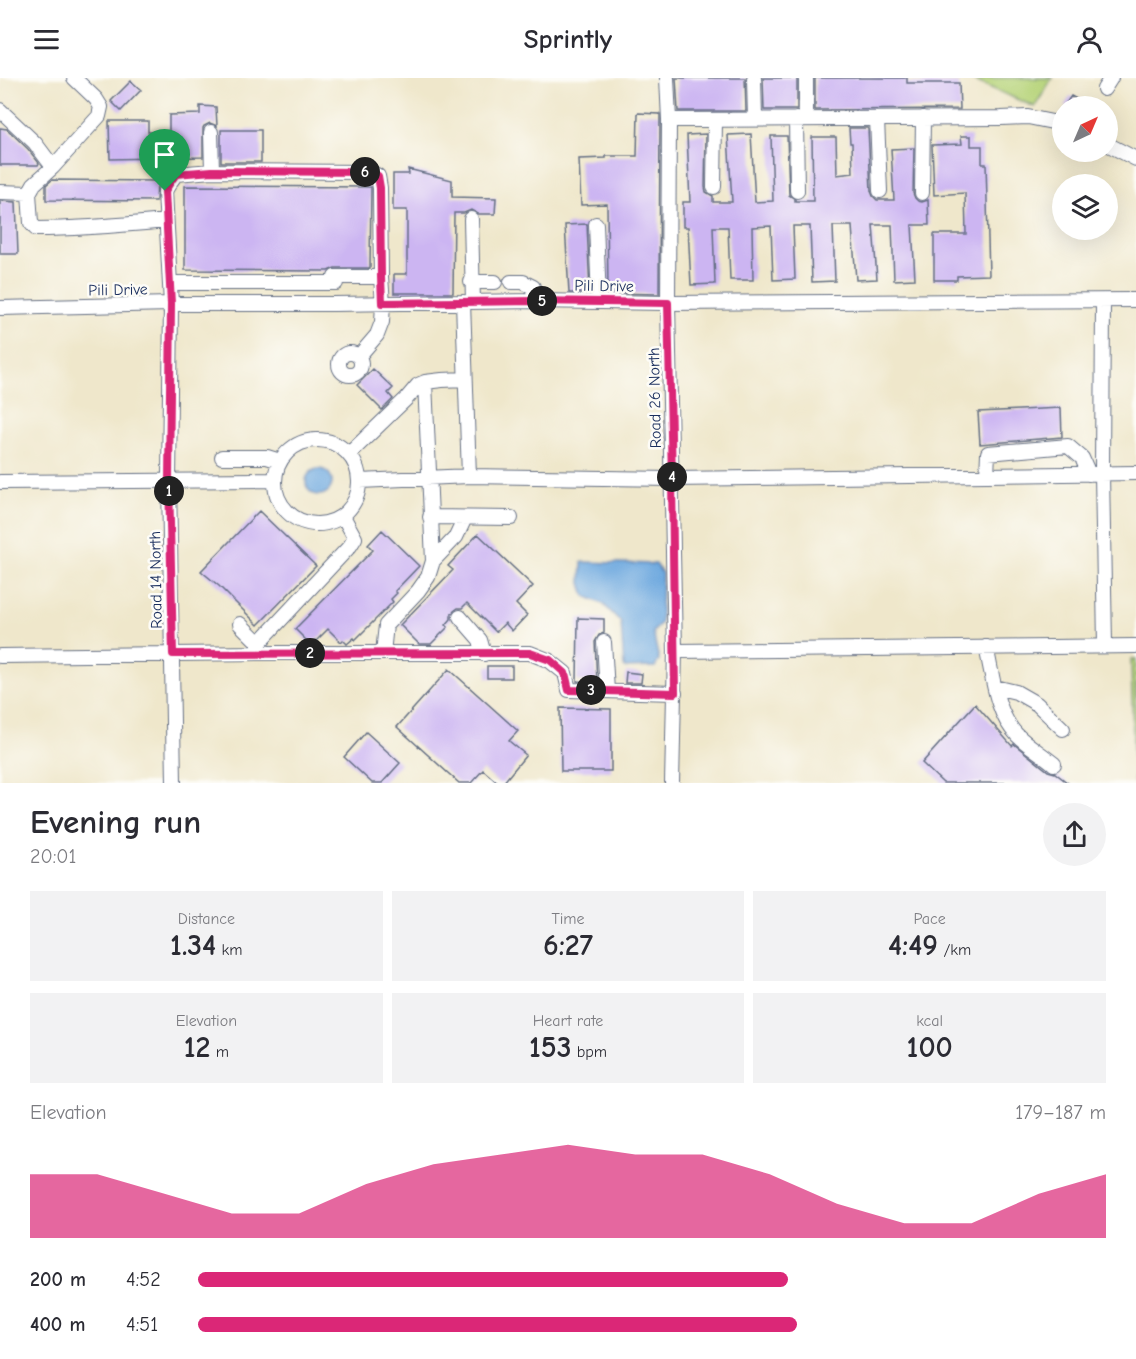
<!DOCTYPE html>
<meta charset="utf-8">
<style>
:root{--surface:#fff;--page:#f2f2f3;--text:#2b2b33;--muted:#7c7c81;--accent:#db2777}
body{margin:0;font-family:"Comic Neue",sans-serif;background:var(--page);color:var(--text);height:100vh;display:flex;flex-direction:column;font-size:22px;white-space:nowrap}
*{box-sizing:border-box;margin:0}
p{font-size:20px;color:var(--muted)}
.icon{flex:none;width:33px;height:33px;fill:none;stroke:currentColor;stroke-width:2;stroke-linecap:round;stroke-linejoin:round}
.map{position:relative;height:705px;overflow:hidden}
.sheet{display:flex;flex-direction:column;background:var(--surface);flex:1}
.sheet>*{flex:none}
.needle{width:39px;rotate:44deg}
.controls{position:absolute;left:1052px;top:18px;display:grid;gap:12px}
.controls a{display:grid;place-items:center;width:66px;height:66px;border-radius:50%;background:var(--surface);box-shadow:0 6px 24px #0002;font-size:30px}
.pin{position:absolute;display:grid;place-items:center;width:51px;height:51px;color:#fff;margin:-62px -26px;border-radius:50% 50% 50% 0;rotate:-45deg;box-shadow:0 0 6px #0007}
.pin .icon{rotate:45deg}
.km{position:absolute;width:30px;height:30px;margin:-15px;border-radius:50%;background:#222;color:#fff;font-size:16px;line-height:30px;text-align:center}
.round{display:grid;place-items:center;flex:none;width:63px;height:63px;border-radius:32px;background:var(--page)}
.summary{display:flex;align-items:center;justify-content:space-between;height:102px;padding:0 30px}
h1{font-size:33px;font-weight:800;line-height:45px}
.stats{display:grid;grid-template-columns:repeat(3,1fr);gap:9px;height:102px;padding:6px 30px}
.stats div{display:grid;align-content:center;border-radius:0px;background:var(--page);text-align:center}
.stats b{font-size:30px;font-weight:800}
.stats small{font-size:16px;font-weight:400}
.stats p{font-size:16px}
.chart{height:168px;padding:12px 30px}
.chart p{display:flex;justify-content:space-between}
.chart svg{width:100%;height:108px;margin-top:6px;fill:var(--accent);opacity:.7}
ul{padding:0 30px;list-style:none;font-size:20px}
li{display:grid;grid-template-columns:96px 72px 1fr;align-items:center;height:45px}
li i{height:15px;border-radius:8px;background:var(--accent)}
header{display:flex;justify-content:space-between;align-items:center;height:78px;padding:0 30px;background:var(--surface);font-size:27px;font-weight:800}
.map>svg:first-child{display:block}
</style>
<header><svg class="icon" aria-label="menu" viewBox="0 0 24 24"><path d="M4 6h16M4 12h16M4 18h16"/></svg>Sprintly<svg class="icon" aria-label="person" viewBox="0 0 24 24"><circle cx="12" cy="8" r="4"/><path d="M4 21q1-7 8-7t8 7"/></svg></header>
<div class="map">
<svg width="1136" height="705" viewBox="0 0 1136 705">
<rect width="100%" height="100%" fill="#fdfcf7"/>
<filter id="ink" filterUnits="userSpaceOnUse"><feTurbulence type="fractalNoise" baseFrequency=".0167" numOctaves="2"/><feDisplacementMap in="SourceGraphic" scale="12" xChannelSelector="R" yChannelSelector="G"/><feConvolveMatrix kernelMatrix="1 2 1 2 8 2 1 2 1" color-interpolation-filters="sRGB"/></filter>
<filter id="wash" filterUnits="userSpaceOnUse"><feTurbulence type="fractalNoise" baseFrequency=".008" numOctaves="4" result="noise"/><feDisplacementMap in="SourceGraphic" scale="24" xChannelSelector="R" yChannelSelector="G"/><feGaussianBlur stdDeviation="1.35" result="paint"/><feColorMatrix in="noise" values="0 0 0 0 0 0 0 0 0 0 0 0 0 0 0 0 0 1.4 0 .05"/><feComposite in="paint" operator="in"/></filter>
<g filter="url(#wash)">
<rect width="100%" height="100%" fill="#efe7cb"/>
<path fill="#b7d47a" stroke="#69826c" stroke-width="1.5" d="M968,0h84l-17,29z
M1131,581h5v124h-2z"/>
<path fill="#6ea9df" stroke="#446c9e" stroke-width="1.5" d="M306 404a13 13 0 1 1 26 0a13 13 0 1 1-26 0Z
M582,484l74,2 6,9 -1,50 -8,9 6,28 -4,7 -31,1 -3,-46 -18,-18 -18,-8 -4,-13z"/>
<g id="blocks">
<path fill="#ccb5f2" d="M676,0h69l1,33h-68z
M763,0h34v32h-33z
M815,0h92v5h52l1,26 -145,1z
M131,3l10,9 -20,21 -10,-10z
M1071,18l18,10h-25z
M200,28l16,1 1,19 -7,-3 -6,3 -1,2v29l-93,2 -1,-38h39v11h21v-17l31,-1z
M638,35l22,1 -1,180 -51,-1 -1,-89 -26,1 -2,-46 27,-1v-2h31z
M0,50l7,1 21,20 11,14 -1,2h-38z
M849,50h19l3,63 2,5 4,4h17l-3,-51 23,-1 -1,45 2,5 3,3 4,1 6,-2 1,25h-17l3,54 -21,1 -2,-55h-19l4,54 -21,1 -4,-54h-19l2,55 -23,1 -2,-56h-17l2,53 -22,1 -2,-54 -19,1 1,53h-23l-2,-53h-15l2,57 -24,1 -3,-58h-5v-25h7l-3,-67 19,-1 -1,53 1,5 7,4v6h19l-4,-67 23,-1 4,68 18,-1 -2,-65h16l2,59 6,4v2h18l-1,-64h24l1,38 16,-2 -1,-30h-2z
M221,52h40v32h-40z
M961,58h10v10h11v18h4l3,111 -32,1v4h-23v-46h32l-1,-41 -31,2 -2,-50 30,-1z
M408,91l44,11v17l44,1 -1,16h-17l-7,-4 -7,3h-10l-1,80h-59v-19h13v-64h-14v-36h16z
M52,102l105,1 -1,20 -110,-1v-15z
M185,108l186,1 -1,81h-35l-7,3 -143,-1z
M0,123l16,1 2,52h-18z
M587,146l3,69h-21l-4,-68z
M373,291l20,19 -5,5 5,6 -11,11 -25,-25z
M1061,330l1,29 -82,7 -2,-32z
M259,433l57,55 -58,59 -39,-39 -18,-15z
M382,452l37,36 -24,25 2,2 -6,6 2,3 -38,38 -1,-2 -7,6 -4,-4 -2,2 -13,-13 -12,12 -1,-1 -5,4 -15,-15 78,-79 -5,-5z
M478,456l55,52 -17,18 11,11 -15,16 -7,-8 -9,9 -29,-29 -5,5h-4l-4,3 -3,4v4l-5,6 2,2 -17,17h-12l-19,-19 53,-55 -5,-4z
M578,540l26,1v14l-5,2 -4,7 2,40 -20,-1z
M487,588h25v12h-25z
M449,591l69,62 -9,10 17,14 -23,28h-5l-15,-13 -12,13h-12l-62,-56z
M626,594l16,2 -1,9h-16z
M975,626l37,42 2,-2 34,27 7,2 13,10h-125l-21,-20z
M560,630l51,1v62h-50z
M366,654l34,31 -18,20h-10l-28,-26z"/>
</g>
</g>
<g filter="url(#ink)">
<use href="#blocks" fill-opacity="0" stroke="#656f84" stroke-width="1.5"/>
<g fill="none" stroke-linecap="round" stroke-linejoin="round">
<g stroke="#656f84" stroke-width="16">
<path id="minor" d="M74,0l22,21 5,8 -2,9 -46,51 -19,17 -5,9 2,30 5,6c44,0 87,-4 130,-8
M667,0l2,42 332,-2 27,-1 34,7
M754,0l1,41
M1104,11l7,-11
M0,32l35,33 18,24
M796,41l1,72
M806,41v-41
M877,41l3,72
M669,42l-1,183 7,348 -3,132
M211,54l1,39
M1107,66l29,15
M714,109l1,-67
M0,114l29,1
M922,115l1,-75
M471,141l2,83
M596,146l3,78
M471,204h24
M511,204h12l10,5 1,14
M170,205h166l-1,-6h46
M1103,223l-1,172 3,172
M463,224l6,174
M0,230l171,-4h163l200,-3 134,2 468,-3
M339 286a11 11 0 1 1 22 0a11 11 0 1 1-22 0Z
M275 404a42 42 0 1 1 84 0a42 42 0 1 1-84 0Z
M349,376l58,-56 11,-13 7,-3 17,-2 23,-1
M222,379h45l13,4
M987,397l1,-22 80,-7 14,12 7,16
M360,403l109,-5 203,3 464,-6
M0,404l275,-2
M430,439l81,1
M433,483l23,-24 9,-19
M460,539l20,23 4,14
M240,546l19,19
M604,564l3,49
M986,569c7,29 9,65 31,88 10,10 25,19 37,29
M675,573l461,-5
M258,575l1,-10 91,-97 5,-8 -12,-22
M383,575l3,-28 32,-34 10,-14 5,-16 -8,-179
M0,578l258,-3h272l20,8 15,12 4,17 106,3
M995,609l21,5 21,12 26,25
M174,705l-5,-303 2,-176 -6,-113 6,-10 5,-7 36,-3 159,1 7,4 2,12 1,89 2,26 -1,19 -5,13 -18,21"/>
</g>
<use href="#minor" stroke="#fff" stroke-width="14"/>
</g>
</g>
<g fill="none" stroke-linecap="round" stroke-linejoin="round" filter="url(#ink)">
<g stroke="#fff" stroke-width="12">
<path id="route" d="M212,93l159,1 7,4 2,12 1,89 1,26 152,-2 134,2 4,176 3,214 -106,-3 -4,-17 -15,-13 -20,-7 -357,1 -4,-174 2,-176 -6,-113 6,-10 5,-7z"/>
</g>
<use href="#route" stroke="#db2777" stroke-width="8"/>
</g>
<g text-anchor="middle" stroke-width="5" stroke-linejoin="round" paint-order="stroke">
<g font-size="16" fill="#1b2f5e" stroke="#fdfcf7">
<text transform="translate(604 207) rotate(1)" y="6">Pili Drive</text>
<text transform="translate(118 211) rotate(-1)" y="6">Pili Drive</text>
<text transform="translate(654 320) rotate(-91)" y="6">Road 26 North</text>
<text transform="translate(155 502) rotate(-91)" y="6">Road 14 North</text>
</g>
</g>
</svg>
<div class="controls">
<a><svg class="needle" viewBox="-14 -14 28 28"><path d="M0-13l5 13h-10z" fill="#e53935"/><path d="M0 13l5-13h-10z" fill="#7c7c81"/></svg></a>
<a><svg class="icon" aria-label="layers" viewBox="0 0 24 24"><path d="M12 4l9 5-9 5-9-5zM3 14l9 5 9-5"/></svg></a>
</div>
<div class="pin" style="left:165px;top:113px;background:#1e9e55"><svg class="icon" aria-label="arrive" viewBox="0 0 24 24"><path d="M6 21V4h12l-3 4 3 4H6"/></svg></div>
<b class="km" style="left:169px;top:413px">1</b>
<b class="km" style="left:310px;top:575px">2</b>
<b class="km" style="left:591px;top:612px">3</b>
<b class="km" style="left:672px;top:399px">4</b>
<b class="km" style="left:542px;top:223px">5</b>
<b class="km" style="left:365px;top:94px">6</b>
</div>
<section class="sheet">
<div class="summary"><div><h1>Evening run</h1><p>20:01</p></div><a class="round"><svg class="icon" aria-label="share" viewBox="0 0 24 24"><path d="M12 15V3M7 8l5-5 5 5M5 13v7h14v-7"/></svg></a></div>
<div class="stats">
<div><p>Distance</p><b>1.34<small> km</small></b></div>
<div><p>Time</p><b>6:27</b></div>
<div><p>Pace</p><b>4:49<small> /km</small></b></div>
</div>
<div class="stats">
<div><p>Elevation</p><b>12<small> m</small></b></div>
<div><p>Heart rate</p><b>153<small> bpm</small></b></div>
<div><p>kcal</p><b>100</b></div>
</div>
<div class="chart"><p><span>Elevation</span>179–187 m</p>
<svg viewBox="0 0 160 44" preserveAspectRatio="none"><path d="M0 44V18L10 18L20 26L30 34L40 34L50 22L60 14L70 10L80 6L90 10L100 10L110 18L120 30L130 38L140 38L150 26L160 18V44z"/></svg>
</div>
<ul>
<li><b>200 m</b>4:52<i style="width:65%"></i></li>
<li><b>400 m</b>4:51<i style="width:66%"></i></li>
</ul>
</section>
